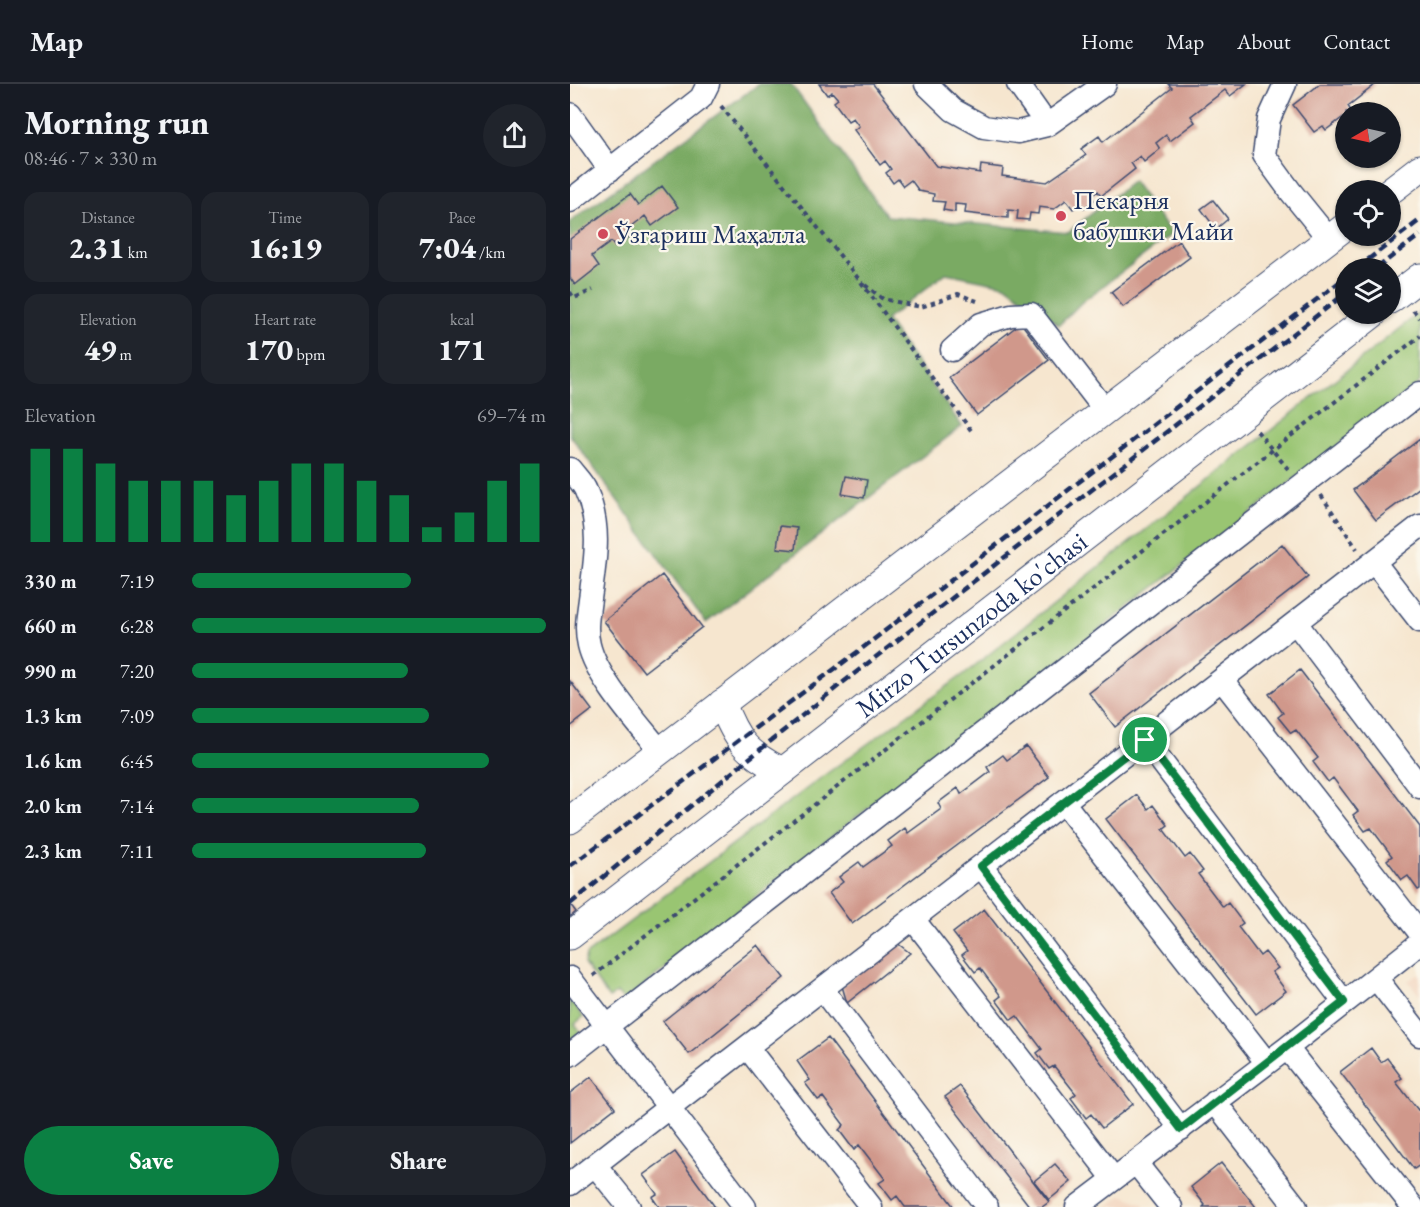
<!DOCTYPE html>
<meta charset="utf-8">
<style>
:root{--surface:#171b24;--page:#20242c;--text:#f1f3f6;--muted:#9ea1a6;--line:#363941;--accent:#0b8043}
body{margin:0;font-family:"EB Garamond",serif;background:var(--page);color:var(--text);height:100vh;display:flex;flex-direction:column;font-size:22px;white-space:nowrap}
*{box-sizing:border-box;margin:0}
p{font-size:20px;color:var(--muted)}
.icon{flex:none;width:33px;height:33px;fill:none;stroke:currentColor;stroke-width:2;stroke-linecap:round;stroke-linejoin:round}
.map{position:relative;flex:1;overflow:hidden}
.side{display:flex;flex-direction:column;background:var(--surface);width:570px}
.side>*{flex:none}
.needle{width:39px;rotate:261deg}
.tools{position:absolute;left:765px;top:18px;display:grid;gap:12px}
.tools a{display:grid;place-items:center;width:66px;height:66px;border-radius:50%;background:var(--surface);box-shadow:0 2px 4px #0004;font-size:30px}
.pin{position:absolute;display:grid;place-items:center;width:51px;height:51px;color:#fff;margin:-26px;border:3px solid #fff;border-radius:50%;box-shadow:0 2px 6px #0007}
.round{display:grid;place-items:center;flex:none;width:63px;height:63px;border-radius:32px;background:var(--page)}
.overview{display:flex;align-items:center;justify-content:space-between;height:102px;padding:0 24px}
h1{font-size:33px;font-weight:800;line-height:45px}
.stats{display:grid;grid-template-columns:repeat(3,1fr);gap:9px;height:102px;padding:6px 24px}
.stats div{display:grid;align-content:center;border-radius:15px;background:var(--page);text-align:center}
.stats b{font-size:30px;font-weight:800}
.stats small{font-size:16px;font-weight:400}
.stats p{font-size:16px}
.chart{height:168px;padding:12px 24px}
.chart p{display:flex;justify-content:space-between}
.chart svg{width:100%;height:108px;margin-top:6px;stroke:var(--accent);stroke-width:6}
.primary-button{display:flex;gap:12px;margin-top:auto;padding:12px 24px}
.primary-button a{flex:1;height:69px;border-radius:36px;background:var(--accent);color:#fff;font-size:24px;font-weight:800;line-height:69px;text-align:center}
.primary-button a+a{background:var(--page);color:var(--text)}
ul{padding:0 24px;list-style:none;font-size:20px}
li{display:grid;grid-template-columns:96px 72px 1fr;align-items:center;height:45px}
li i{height:15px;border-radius:8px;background:var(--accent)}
header{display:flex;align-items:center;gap:36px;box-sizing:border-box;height:84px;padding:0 30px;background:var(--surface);border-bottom:2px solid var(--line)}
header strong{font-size:28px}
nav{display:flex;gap:33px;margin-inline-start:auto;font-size:21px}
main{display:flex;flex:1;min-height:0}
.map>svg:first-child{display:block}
</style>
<header>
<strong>Map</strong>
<nav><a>Home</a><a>Map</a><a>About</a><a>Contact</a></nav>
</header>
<main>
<section class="side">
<div class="overview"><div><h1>Morning run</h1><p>08:46 · 7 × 330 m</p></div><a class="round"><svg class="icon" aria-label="share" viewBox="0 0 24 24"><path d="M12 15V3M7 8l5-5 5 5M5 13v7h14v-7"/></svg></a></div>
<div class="stats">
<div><p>Distance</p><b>2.31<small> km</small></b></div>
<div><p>Time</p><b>16:19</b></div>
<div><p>Pace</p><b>7:04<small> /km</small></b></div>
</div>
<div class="stats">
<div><p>Elevation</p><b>49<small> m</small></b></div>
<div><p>Heart rate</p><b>170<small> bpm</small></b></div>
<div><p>kcal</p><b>171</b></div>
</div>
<div class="chart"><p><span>Elevation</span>69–74 m</p>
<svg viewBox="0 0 160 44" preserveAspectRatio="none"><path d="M5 44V6M15 44V6M25 44V12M35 44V19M45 44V19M55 44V19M65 44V25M75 44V19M85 44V12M95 44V12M105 44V19M115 44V25M125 44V38M135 44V32M145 44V19M155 44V12"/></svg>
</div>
<ul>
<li><b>330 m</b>7:19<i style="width:62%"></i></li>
<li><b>660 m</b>6:28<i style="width:100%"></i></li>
<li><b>990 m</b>7:20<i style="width:61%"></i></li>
<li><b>1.3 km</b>7:09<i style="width:67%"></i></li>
<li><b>1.6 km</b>6:45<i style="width:84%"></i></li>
<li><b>2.0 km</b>7:14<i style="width:64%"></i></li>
<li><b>2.3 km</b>7:11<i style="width:66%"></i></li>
</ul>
<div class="primary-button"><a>Save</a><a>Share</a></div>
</section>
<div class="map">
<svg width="850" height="1123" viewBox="0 0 850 1123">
<rect width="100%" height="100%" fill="#fbf7ec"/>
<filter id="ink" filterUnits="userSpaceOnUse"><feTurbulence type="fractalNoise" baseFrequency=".0167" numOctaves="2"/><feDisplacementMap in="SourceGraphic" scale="12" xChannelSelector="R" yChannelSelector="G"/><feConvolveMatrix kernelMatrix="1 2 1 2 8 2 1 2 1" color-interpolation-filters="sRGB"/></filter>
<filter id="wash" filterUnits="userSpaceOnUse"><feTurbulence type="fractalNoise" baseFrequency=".008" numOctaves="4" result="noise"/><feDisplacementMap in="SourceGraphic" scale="24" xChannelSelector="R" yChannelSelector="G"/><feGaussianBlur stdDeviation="1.35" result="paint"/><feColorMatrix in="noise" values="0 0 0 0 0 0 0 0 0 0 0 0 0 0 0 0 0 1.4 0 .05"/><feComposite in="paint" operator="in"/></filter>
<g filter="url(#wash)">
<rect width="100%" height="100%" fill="#f6e6cf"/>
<path fill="#f2d4be" d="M850,889v23l-12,-15z
M552,1111l20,8 3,4h-39z"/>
<path fill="#99c572" stroke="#5a7a68" stroke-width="1.5" d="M850,228v70l-570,440 -226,179 -7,-8 -8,5 -25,-34 2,-9 240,-181 138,-100z
M0,915l13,18 -8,7 6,8 -11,8z"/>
<path fill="#7aaa64" stroke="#4a6c61" stroke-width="1.5" d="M189,0h32l96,132 181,16 65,-51 39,53 -90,68 -23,23 -54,-40 -59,-12 -60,47 76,106 -256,197 -136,-188v-213z"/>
<g id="blocks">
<path fill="#d0988b" d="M249,0h54l63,82 44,7 1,-8 22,3 -1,8 45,6 39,-27 -5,-6 18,-13 4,6 69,-54 -4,-4h78l-16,12 -5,-6 -34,26 4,6 -25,19 -4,-6 -10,8 4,6 -16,13 -4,-6 -9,7 4,6 -34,27 -3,-5 -7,5 3,4 -10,8 -3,-5 -8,6 -7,-9 -12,9 -15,-2 -1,7 -8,-1 -1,7 -12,-1 1,-8 -10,-1v8l-43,-5 1,-8 -11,-1v8l-12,-2 2,-8 -12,-1 1,-7 -15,-3 -8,-11 -8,6 -5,-7 -5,4 -7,-10 5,-4 -6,-8 -5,4 -26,-35 5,-4 -6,-8 -5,3 -14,-19 4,-3 -6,-7 -5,3z
M750,0h56l-28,22 3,5 -5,1v3l-20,15 -3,-4 -9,6 -21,-27z
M92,102l16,21 -26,19 -7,-10 -19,15 4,5 -15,11 -4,-5 -19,14 7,10 -24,19 -5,-7v-39l60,-45 8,11z
M643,116l15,19 -12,10 -15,-20z
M609,157l11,16 -67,50 -12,-15z
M451,239l28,37 -72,55 -28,-37z
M850,355v48l-44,33 -23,-30z
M276,392l21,4 -3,18 -22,-4z
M210,442l17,2 -2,22 -18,-2z
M712,460l26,33 -193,150 -26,-34z
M92,491l40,52 -58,45 -40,-51z
M730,586l120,157v62l-2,1 -10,-14 -6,4 -15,-20 5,-4 -21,-28 -6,3 -12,-16 5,-4 -25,-33 -5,4 -15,-20 5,-4 -22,-28 -5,3 -13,-16 5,-4 -14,-19z
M0,597l22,29 -22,17z
M456,662l23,31 -197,147 -23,-31 14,-11 -4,-5 20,-15 4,5 29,-21 -4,-5 17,-13 3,5 33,-24 -3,-6 20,-15 3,6 29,-22 -3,-5 16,-12 4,5z
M567,711l11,14 5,-4 15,20 -5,4 22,29 5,-4 13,17 -5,3 25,33 5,-4 15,20 -5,4 22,29 5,-4 13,16 -6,4 14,19 -30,23 -150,-195z
M0,820l6,8 -6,5z
M414,825l149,195 -31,24 -11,-14 -5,4 -15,-20 5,-4 -22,-28 -5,3 -12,-16 5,-4 -25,-33 -6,4 -15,-20 5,-4 -21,-28 -5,4 -13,-17 5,-4 -14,-18z
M327,859l13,10 -63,50 -5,-17z
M188,861l26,33 -95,76 -26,-33z
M258,954l126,169h-49l-8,-11 -5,4 -13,-17 6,-4 -26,-34 -5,5 -15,-20 5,-5 -21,-28 -5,3 -13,-17 5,-3 -13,-19z
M801,964l10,14 6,-4 15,20 -6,4 22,28 2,-1v56l-6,4 -74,-97z
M21,993l24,31 -45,35v-50z
M390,1002l89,116 -7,5h-12l-85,-110z
M105,1068l40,55h-56l-7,-10 5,-3 -14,-19z
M651,1079l35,44h-53l2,-2 -14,-18z
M485,1080l16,18 -22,18 -15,-19z"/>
</g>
</g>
<g filter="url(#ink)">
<use href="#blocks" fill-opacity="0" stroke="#3c4a6f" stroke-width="1.5"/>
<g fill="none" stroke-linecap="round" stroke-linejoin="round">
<g stroke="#3c4a6f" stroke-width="25">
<path id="minor" d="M356,0l27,26 31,17 34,5 29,-7 58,-41
M448,0l29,41
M715,0l-16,35 -5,36 27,37 38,47
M0,30l40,56
M0,117l131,-103 7,-14
M382,266l29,-26 30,-9 20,-1 74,96
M0,385c5,7 13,14 16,22 16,36 9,71 4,108 -2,16 -5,30 -1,46 8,34 49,78 71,106
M804,478l46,59
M726,539l124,164
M652,596l198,253
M575,656l199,262
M493,718l204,261
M411,782l200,263
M343,835l201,260
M0,894l175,229
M806,894l44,57
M252,905l165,218
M177,963l124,160
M717,964l126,159
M0,971l850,-662
M645,1018l81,105
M566,1079l35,44
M25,1081l34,42
M0,1100l850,-658
M507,1123l210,-159 133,-105"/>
</g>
<g stroke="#3c4a6f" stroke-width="29">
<g id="major">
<path d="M820,107l30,-23"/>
<path d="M820,216l30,-23"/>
<path d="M152,619c14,37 24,50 60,68"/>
<path d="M0,736l776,-594"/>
<path id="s1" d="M0,852l803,-622"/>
</g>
</g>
<path stroke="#3c4a6f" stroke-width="4" stroke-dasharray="4.5 4.5" stroke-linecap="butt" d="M151,22l140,176 112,151
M295,201l18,14 38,8 37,-13 19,7
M0,208l4,6 19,-8
M843,226l7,8
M687,347l31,38
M751,411l36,54
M23,892l827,-640"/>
<use href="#minor" stroke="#fff" stroke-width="22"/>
<use href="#major" stroke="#fff" stroke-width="27"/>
<path stroke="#1b2f5e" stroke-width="4.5" stroke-dasharray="9 4.5" stroke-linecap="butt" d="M787,184l63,-48
M807,184l43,-33
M0,782l286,-213 490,-376
M0,820l271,-220 505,-391"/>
</g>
</g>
<g fill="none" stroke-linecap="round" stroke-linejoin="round" filter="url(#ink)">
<g stroke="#fff" stroke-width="12">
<path id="route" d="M575,656l199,262 -163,127 -200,-263z"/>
</g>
<use href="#route" stroke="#0b8043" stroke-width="8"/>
</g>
<g fill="#d1495b" stroke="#fbf7ec" stroke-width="2">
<circle cx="491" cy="132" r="6"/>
<circle cx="33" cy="150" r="6"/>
</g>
<g text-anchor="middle" stroke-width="4.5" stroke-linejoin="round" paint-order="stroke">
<g font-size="27" fill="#1b2f5e" stroke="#fbf7ec" text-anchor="start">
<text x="503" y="125">Пекарня<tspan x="503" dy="31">бабушки Майи</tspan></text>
<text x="45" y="159">Ўзгариш Маҳалла</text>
</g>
<g font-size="27" fill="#1b2f5e" stroke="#fbf7ec">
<text dy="9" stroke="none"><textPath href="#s1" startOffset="508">Mirzo Tursunzoda ko'chasi</textPath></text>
</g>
</g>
</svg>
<div class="tools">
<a><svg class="needle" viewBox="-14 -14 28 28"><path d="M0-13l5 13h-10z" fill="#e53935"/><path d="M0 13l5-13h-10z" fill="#9ea1a6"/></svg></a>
<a><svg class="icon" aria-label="locate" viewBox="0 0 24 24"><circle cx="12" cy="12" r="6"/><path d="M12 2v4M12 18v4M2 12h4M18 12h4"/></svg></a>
<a><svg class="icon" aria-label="layers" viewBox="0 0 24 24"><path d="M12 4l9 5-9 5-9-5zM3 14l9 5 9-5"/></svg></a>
</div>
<div class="pin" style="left:575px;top:656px;background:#1e9e55"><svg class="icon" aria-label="arrive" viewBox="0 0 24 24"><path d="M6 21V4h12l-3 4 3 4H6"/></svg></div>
</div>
</main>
